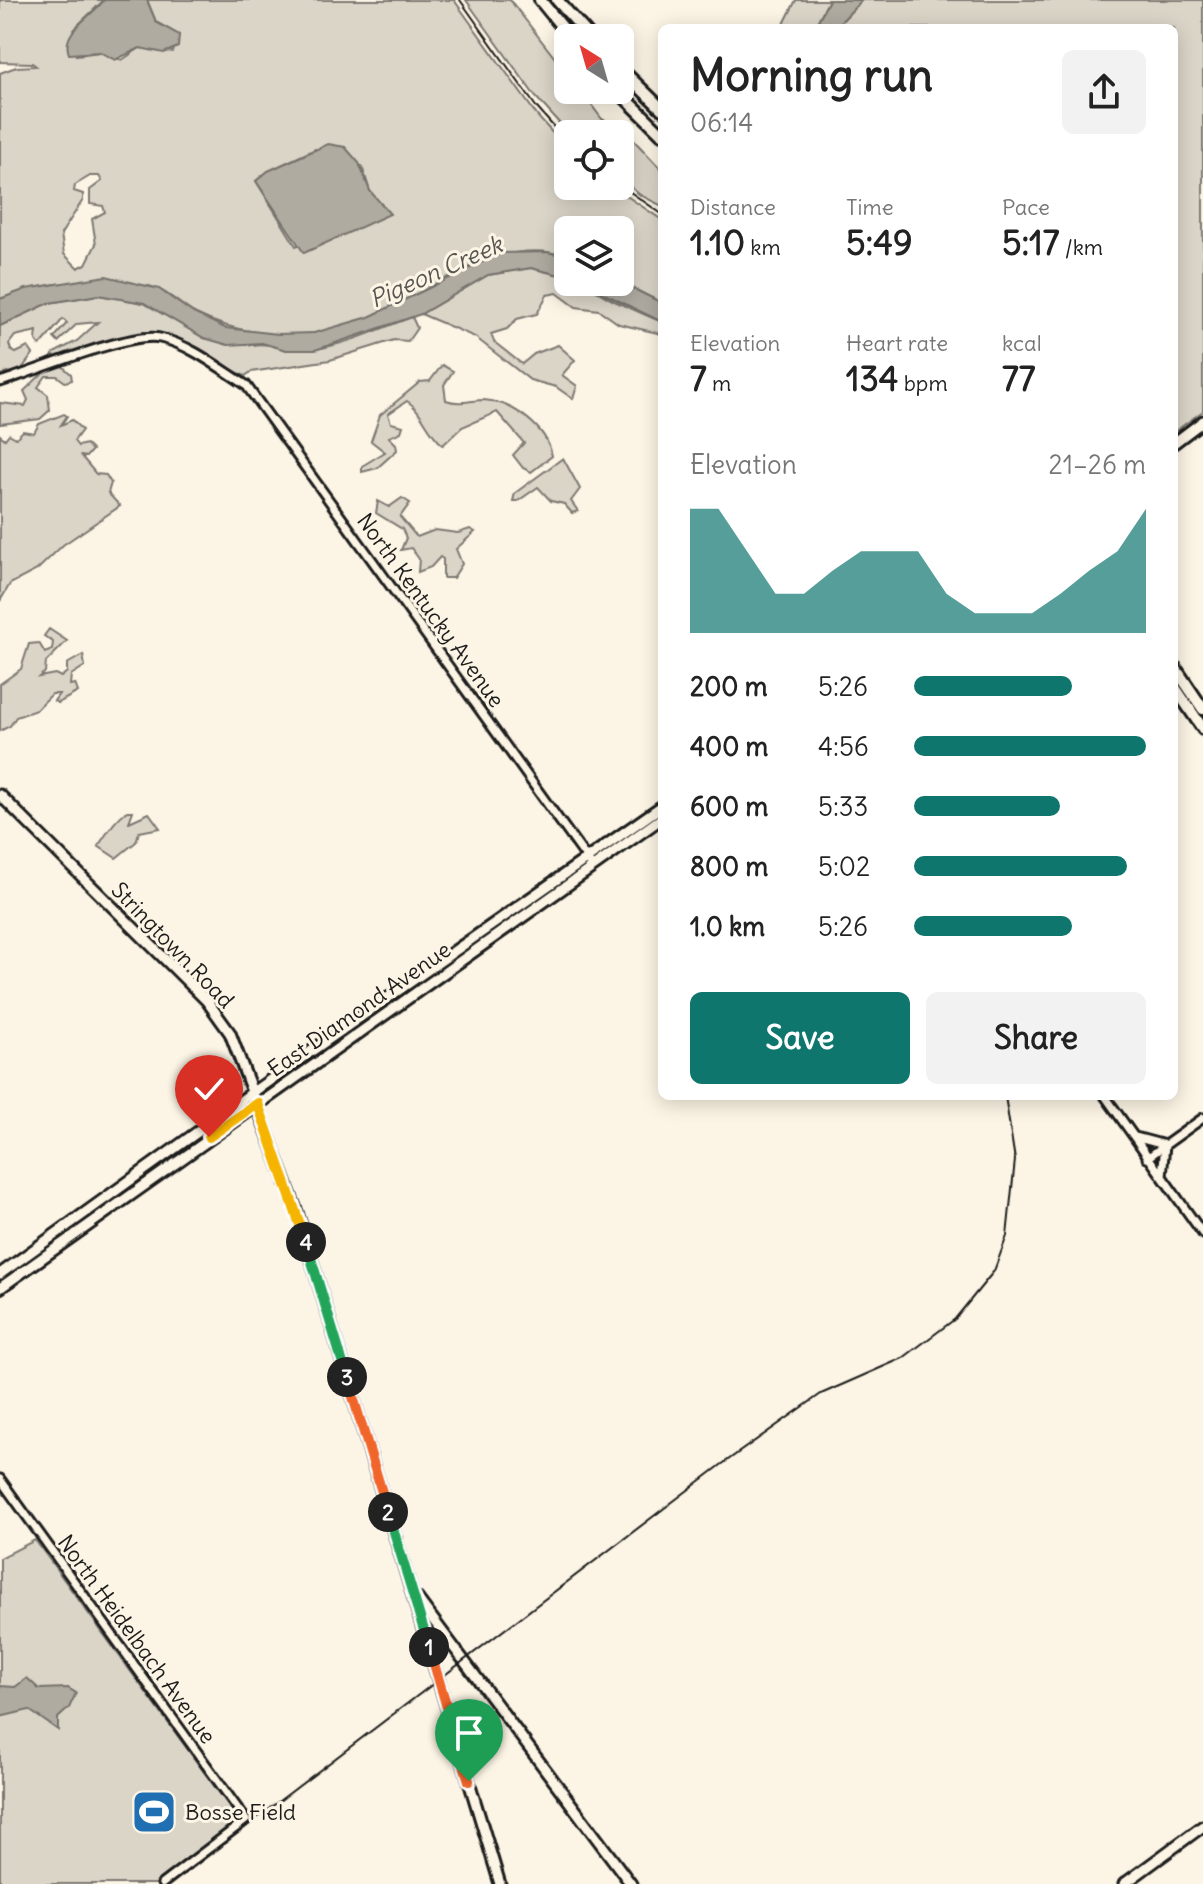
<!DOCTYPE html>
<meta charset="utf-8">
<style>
:root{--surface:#fff;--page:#f2f2f2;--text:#222;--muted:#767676;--accent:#0f766e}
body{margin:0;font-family:Delius,sans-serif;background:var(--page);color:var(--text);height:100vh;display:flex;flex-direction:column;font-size:30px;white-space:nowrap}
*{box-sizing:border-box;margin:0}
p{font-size:26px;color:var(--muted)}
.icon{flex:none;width:44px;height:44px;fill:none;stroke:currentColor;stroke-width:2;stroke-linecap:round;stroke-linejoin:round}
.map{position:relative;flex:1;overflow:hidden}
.side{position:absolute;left:658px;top:24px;width:520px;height:1076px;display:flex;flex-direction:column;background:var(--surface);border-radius:12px;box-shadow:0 4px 20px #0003}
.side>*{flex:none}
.needle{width:52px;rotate:323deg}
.fabs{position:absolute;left:554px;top:24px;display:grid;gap:16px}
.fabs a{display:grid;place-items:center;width:80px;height:80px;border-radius:12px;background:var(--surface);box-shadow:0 4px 20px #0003;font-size:40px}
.pin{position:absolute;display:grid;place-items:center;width:68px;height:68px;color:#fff;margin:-82px -34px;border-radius:50% 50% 50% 0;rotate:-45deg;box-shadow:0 0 8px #0007}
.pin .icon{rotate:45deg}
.km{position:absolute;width:40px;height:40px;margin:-20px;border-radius:50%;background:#222;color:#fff;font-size:22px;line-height:40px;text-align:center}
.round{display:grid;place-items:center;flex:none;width:84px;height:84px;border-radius:12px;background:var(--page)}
.summary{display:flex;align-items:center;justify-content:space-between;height:136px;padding:0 32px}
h1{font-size:44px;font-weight:700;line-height:60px}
.figures{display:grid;grid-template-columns:repeat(3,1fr);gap:12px;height:136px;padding:8px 32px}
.figures div{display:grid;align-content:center}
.figures b{font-size:34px;font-weight:700}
.figures small{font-size:22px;font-weight:400}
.figures p{font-size:22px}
.chart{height:224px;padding:16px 32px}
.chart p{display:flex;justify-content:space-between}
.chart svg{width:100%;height:144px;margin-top:8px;fill:var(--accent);opacity:.7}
.cta{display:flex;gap:16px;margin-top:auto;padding:16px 32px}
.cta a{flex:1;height:92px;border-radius:12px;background:var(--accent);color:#fff;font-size:32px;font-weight:700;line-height:92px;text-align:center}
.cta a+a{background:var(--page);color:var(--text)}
ul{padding:0 32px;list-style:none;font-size:26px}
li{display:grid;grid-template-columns:128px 96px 1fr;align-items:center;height:60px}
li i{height:20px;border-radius:10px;background:var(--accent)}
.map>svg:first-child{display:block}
</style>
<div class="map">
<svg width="1203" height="1884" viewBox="0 0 1203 1884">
<rect width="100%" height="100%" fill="#fcf5e5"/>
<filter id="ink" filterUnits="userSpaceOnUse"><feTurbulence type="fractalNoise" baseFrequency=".0125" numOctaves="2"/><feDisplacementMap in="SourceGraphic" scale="16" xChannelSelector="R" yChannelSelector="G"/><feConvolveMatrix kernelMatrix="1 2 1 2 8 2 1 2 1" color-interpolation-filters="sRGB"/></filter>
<g filter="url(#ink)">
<path fill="#dbd5c8" stroke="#7c7872" stroke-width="2" fill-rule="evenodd" d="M0,0h104l-27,26 -1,29 24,-3 22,8 18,-12 33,4 6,-17 -23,-13 -9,-22h307l85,118 29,32v36h44l50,34v83l-42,-21v-52h-52v27c-84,-30 -168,67 -253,76 -40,4 -83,-1 -119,-19 -17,-9 -27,-23 -47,-28 -57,-5 -95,-9 -149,13v-226l16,-6 20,-1 -4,-3 -32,-1zM315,149l47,17 8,25 14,19 -88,36 -40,-65 12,-10zM90,176h9l3,5 -12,9v14l13,2 2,6 -13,7 4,25 -10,20 -8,4 -14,-14 -3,-20 22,-34v-6l-9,-3 1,-6z
M466,0h44l58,75v15h12l22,29 24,13 36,38v36l-22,-11 -20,-17v-44h-51l-34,-38z
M796,0h33l-15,28h-32z
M862,0h341v411l-29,21v-404h-339z
M531,268l37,9v5c22,0 34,15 53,22 13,6 27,12 41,18v12l-43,-10 -20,-14 -23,-3 -19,-14 -10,2 -10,19 -20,5 -10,10 -16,5 3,8 28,22 12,-10 24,-9 17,15 -13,15 15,11 -4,13 -17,-12 -26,-7 -55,-43 -54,-23 67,-39z
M98,295l46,8 60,35 50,7c13,-4 42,8 62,4 32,-5 65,-21 96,-32l5,11 -9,13 -14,-1 -64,20 -79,12 -6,4 -89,-43 -21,2 -76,28 12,11 1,6 -7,2 -8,-6h-11l-8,11 10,8 2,15 -10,9 -40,5v-21l25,3 3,-6 -4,-9 21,-20 9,-18 23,-12 21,-19 -21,2 -19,18 -4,-4 13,-15 -4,-4 -23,27 -4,-6 1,-9 -22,5 -6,8 2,6 5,3 12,-6 5,7 -15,20 -10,-2 -8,4v-50l49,-23z
M442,365l11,6 -9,14 2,15c14,5 24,0 38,0 28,2 63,27 68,56l-21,16 -8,-4 -10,-13 11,-12 -27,-31 -35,15 -19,18c-17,-14 -20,-34 -36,-44l-19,13 3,9 12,3 -2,6 -12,5 7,7 1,6 -20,18 -15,4v-6l23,-14 -14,-11 9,-26 40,-33 10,-1z
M64,414l3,2 -6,9 11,-5 10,10 -8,11 4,5 8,-2 6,6 -6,7 -5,-1 15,18 10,1 5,8 -3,10 12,13 -57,39 -26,25 -27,14 -10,17v-166l5,4 4,-5 7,4 7,-7 11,2 5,-9z
M563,458l17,31 -9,12 7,10 -6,2 -8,-9 -13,-3 -13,-14 -20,14h-5l2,-8z
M402,498l8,5 -10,14 17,20 18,-7 23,3 12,-4 5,3 -19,17 6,15 -9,14h-10v-19l-3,-2 -9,10 -13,5 1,-13 -8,-11 -10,2 5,-12 -4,-9 -26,-16 2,-12 11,6z
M49,629l18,12 -21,21 -1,10 -6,5 16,-3 6,3 6,-5v-8l16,-9 2,11 -14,9 -1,10 5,-1 3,8 -20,11 -4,-2 5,-7h-7l-16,16 -20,7 -6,9 -10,5v-47l21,-15 8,-25 10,-1 6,10 7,-3 1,-8 -9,-6z
M127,811h6l-4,11 20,-9 11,15 -21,4 -3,10 -20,16 -18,-12c9,-12 16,-26 29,-35z
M35,1540l201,276 -4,11 -75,57h-157v-326z"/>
<path fill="#b0aba1" stroke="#75726c" stroke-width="2" d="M104,0h43l9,22 23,13 -1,12 -14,6 -24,-5 -25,12 -15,-8 -31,2c-9,-23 24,-38 35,-54z
M829,0h33l-27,28h-21z
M328,144l17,3 14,16 11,28 20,23 -86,39 -48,-72 12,-10z
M547,252l21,5v20l-37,-9 -43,7 -67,39 -106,36h-29l-24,-7 -34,2 -24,-7 -60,-35 -46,-8 -49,8 -49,23v-27l26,-10 80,-13 53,13 34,24 32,15 53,6 36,-1 55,-16 132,-64z
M580,282h40l42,21v19z
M27,1678l12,11 29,-1 8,5 -7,15 -11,10v12l-29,-20 -29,7v-31l15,1z"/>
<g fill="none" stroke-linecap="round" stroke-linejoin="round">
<g stroke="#1c1c1c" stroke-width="13">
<path id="minor" d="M0,382c33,-10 131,-51 160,-44 29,6 61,31 86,47l344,478
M1105,1096l98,138
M1135,1137l30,8 -3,31
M1147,1158l56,-40
M0,1479l246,341 -84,64"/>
</g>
<g stroke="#1c1c1c" stroke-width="15">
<path id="major" d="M1174,443l29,-22
M0,795l207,206 23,32 67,179 203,672
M0,1274l253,-182 409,-286
M0,1288l662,-470
M417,1598l214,286
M1124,1884l79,-58"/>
</g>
<g stroke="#1c1c1c" stroke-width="16">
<path id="highway" d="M540,0l31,38
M557,0l34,38
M620,68l42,41
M617,90l45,44
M1174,666l29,43
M1174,686l29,43"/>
</g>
<use href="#minor" stroke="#fcf5e5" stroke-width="7"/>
<use href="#major" stroke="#fcf5e5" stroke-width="9"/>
<use href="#highway" stroke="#fcf5e5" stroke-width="10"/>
<path stroke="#1c1c1c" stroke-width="2" d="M460,0l77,108 31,35
M620,185l42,29
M170,1884l551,-419 100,-71 82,-36 52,-39 39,-48 13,-35 8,-76 -10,-64"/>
</g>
</g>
<g fill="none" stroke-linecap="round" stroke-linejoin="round" filter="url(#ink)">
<g stroke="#fff" stroke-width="16">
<path id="split-1" d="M429,1647l40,134"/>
</g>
<g stroke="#fff" stroke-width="16">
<path id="split-2" d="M388,1512l41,135"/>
</g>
<g stroke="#fff" stroke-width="16">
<path id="split-3" d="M347,1377l41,135"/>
</g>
<g stroke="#fff" stroke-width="16">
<path id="split-4" d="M306,1242l41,135"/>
</g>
<g stroke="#fff" stroke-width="16">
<path id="split-5" d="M260,1110l46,132"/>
</g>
<g stroke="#fff" stroke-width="16">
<path id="split-6" d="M209,1137l49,-34 2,7"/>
</g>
<use href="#split-1" stroke="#f0652b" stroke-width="10"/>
<use href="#split-2" stroke="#22a559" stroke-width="10"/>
<use href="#split-3" stroke="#f0652b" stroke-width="10"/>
<use href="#split-4" stroke="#22a559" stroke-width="10"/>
<use href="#split-5" stroke="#f5b400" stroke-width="10"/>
<use href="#split-6" stroke="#f5b400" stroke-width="10"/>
</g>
<defs>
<g id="stadium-square" transform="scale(2.3)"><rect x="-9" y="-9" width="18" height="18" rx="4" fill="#1f6fb2" stroke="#fcf5e5"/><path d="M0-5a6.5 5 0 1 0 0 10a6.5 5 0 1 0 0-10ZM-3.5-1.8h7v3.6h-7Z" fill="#fff"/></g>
</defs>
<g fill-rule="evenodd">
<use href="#stadium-square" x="154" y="1812"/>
</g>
<g text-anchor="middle" stroke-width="6" stroke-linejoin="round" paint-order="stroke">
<g font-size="22" fill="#1c1c1c" stroke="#fcf5e5">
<text transform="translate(431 610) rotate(54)" y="8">North Kentucky Avenue</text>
<text transform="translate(173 945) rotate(46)" y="8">Stringtown Road</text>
<text transform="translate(359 1009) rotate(-35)" y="8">East Diamond Avenue</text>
<text transform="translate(137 1639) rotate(54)" y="8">North Heidelbach Avenue</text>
</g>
<g font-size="22" fill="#1c1c1c" stroke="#fcf5e5" text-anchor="start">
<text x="185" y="1820">Bosse Field</text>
</g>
<g font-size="24" font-style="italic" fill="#575551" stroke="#fcf5e5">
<text transform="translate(436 272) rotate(-24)" y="8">Pigeon Creek</text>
</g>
</g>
</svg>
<div class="fabs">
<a><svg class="needle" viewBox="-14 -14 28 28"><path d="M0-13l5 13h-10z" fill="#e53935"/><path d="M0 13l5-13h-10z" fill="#767676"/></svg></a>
<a><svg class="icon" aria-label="locate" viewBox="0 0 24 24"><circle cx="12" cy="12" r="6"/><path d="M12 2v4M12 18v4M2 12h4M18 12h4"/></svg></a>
<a><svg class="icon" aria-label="layers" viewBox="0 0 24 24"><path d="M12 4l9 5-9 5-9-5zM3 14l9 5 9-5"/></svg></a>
</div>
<div class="pin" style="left:469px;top:1781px;background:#1e9e55"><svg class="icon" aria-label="arrive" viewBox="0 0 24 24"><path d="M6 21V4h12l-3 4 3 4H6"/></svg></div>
<div class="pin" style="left:209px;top:1137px;background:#d93025"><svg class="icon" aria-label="check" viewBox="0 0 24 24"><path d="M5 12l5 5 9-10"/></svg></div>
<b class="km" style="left:429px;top:1647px">1</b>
<b class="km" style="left:388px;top:1512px">2</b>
<b class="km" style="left:347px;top:1377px">3</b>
<b class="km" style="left:306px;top:1242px">4</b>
<section class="side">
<div class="summary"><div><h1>Morning run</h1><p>06:14</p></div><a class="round"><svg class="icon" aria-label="share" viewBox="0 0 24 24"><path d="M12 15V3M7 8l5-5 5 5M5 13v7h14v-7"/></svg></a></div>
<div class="figures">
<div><p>Distance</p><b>1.10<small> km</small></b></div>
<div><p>Time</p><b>5:49</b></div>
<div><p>Pace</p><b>5:17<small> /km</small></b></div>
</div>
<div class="figures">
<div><p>Elevation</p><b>7<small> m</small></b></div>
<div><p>Heart rate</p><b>134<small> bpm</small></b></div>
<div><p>kcal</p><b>77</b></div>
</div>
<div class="chart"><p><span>Elevation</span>21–26 m</p>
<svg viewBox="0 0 160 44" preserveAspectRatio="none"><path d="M0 44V6L10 6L20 19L30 32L40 32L50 25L60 19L70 19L80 19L90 32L100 38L110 38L120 38L130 32L140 25L150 19L160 6V44z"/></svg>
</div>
<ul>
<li><b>200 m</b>5:26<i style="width:68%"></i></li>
<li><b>400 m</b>4:56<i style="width:100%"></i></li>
<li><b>600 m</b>5:33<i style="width:63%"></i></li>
<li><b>800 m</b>5:02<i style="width:92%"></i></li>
<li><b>1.0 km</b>5:26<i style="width:68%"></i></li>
</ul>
<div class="cta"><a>Save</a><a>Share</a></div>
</section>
</div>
